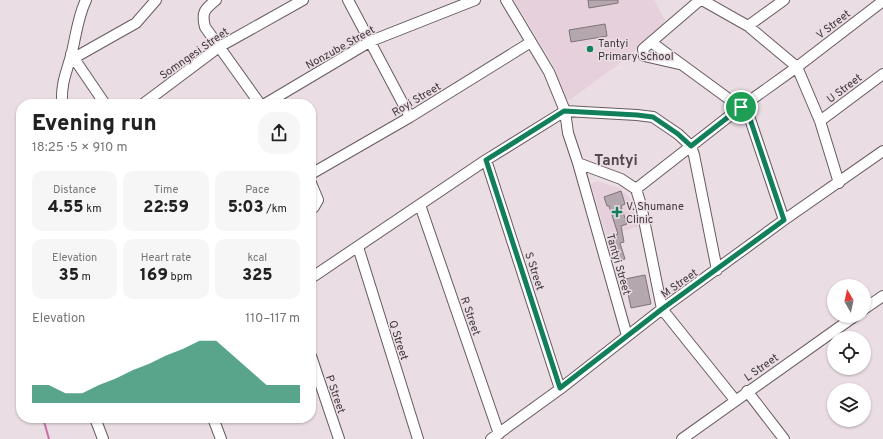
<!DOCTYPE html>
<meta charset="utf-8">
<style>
:root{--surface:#fff;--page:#f6f6f6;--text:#222;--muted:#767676;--accent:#127f5b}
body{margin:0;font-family:Overpass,sans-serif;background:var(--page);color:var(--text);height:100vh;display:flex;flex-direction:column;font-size:15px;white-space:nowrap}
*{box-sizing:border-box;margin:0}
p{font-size:13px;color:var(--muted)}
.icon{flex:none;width:22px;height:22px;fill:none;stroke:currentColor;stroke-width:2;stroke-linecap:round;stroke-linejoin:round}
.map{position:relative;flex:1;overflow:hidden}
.side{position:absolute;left:16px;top:99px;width:300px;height:324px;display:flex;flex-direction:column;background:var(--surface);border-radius:16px;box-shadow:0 1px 3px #0004}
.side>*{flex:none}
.needle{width:26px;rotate:351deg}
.fabs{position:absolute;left:827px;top:279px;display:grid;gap:8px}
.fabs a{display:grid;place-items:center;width:44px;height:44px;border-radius:50%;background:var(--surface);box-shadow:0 1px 3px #0004;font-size:20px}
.pin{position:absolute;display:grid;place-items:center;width:34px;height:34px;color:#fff;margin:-17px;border:2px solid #fff;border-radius:50%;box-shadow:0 1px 4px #0007}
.round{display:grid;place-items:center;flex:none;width:42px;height:42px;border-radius:16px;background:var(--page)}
.head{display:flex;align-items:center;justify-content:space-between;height:68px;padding:0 16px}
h1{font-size:22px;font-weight:800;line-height:30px}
.figures{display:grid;grid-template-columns:repeat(3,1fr);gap:6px;height:68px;padding:4px 16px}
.figures div{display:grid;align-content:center;border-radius:10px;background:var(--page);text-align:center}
.figures b{font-size:17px;font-weight:800}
.figures small{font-size:11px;font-weight:400}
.figures p{font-size:11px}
.chart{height:112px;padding:8px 16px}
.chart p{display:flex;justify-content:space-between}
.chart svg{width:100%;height:72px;margin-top:4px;fill:var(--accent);opacity:.7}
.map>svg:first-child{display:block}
</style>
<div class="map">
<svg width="883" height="439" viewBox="0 0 883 439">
<rect width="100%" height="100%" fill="#ebdde4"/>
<path fill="#e6d0dc" d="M514,0h140l12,22 -42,38 -54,40 -7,-2 -8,-30z
M597,181l22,7 11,10 8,29 -32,8 -15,-51z"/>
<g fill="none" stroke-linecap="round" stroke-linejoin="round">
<path stroke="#c86fa5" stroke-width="2" d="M43,418l6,21"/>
</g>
<path fill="#b4a7ae" stroke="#7f7279" d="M588,0h30v3l-29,5z
M605,24l2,12 -36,6 -2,-12z
M621,191l4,13 -4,2 6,18 -6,2 3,16 -4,1 5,16 -7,2 -8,-25 8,-2 -9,-28h-2l-3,-9z
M645,275l6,29 -20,4 -6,-29z"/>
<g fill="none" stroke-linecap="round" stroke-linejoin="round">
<g stroke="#665a60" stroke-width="12">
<path id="minor" d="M216,0c-11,9 -15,12 -11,27l55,77
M348,0l62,117
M506,0l43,72 16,39 3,22 10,30 49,173
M702,0l46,26 49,41 23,54 19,62
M748,26l36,-26
M651,42l97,71 36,107
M71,54l34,50
M74,58l62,-35 20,-23
M679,64l-35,-8 -1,-7 57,-49
M62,104c-1,-23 5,-32 10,-52 4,-17 6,-36 14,-52
M143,104l76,-57 84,-47
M265,104l106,-63 104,-41
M820,121l63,-47
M486,160l74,229
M578,163l43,16 15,10 5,16 21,104 73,91
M311,174l99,-57 121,-75
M311,183l7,17 -4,7 -3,2
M636,189l105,-82 56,-40 86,-66
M420,205l79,229
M358,247l60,192
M311,278l175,-118 79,-49 72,4 16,2 25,17 13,12 3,9 23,115
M864,309l19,-13
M311,356l28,83
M747,391l37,48
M95,418l8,21
M213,418l8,21
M491,439l69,-50 102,-80 122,-89 99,-69
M682,439l173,-123"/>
</g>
<use href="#minor" stroke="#fff" stroke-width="10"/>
</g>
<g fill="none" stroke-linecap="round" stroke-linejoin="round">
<g stroke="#fff" stroke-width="8">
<path id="route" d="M741,107l7,6 36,107 -122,89 -102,79 -74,-228 78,-49 73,4 16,2 25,17 13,12z"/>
</g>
<use href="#route" stroke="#127f5b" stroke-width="5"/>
</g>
<g fill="#127f5b" stroke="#ebdde4" stroke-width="1.5">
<circle cx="590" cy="49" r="4"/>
<path d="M615 206h4v4h4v4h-4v4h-4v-4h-4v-4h4z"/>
</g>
<g text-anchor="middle" stroke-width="3" stroke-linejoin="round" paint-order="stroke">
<g font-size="11" fill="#3d373a" stroke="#ebdde4">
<text transform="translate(833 24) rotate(-38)" y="4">V Street</text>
<text transform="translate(340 47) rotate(-29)" y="4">Nonzube Street</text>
<text transform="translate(194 53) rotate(-35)" y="4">Somngesi Street</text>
<text transform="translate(844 88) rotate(-37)" y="4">U Street</text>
<text transform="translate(416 99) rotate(-31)" y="4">Royi Street</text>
<text transform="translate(619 264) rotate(74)" y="4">Tantyi Street</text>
<text transform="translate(535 271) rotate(72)" y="4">S Street</text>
<text transform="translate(679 283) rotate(-35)" y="4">M Street</text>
<text transform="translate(471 316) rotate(71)" y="4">R Street</text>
<text transform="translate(399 340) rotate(72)" y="4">Q Street</text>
<text transform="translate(761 367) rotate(-35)" y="4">L Street</text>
<text transform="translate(336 394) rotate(71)" y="4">P Street</text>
</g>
<g font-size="11" fill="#3d373a" stroke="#ebdde4" text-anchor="start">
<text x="598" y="47">Tantyi<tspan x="598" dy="13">Primary School</tspan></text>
<text x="626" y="210">V. Shumane<tspan x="626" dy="13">Clinic</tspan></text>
</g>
<g font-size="15" font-weight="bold" fill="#52464d" stroke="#ebdde4">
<text x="616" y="165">Tantyi</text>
</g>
</g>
</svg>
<div class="fabs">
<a><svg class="needle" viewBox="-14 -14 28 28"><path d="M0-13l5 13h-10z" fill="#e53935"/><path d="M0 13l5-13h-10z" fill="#767676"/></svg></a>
<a><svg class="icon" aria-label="locate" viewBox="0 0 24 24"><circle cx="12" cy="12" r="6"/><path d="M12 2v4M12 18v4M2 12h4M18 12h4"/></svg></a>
<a><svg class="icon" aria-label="layers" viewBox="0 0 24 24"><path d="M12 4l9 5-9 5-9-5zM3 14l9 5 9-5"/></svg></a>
</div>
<div class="pin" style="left:741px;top:107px;background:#1e9e55"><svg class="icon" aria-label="arrive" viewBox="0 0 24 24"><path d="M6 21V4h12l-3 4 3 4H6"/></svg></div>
<section class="side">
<div class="head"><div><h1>Evening run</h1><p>18:25 · 5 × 910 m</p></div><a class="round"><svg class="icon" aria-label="share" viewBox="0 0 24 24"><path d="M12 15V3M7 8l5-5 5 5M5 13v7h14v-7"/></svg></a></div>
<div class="figures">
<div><p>Distance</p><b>4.55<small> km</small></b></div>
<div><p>Time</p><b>22:59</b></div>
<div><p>Pace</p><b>5:03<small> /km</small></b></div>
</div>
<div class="figures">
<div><p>Elevation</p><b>35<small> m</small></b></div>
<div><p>Heart rate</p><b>169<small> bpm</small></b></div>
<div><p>kcal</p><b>325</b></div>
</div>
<div class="chart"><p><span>Elevation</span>110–117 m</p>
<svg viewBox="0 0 160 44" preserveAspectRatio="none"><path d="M0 44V33L10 33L20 38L30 38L40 33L50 29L60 24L70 20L80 15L90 11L100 6L110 6L120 15L130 24L140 33L150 33L160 33V44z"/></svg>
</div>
</section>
</div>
